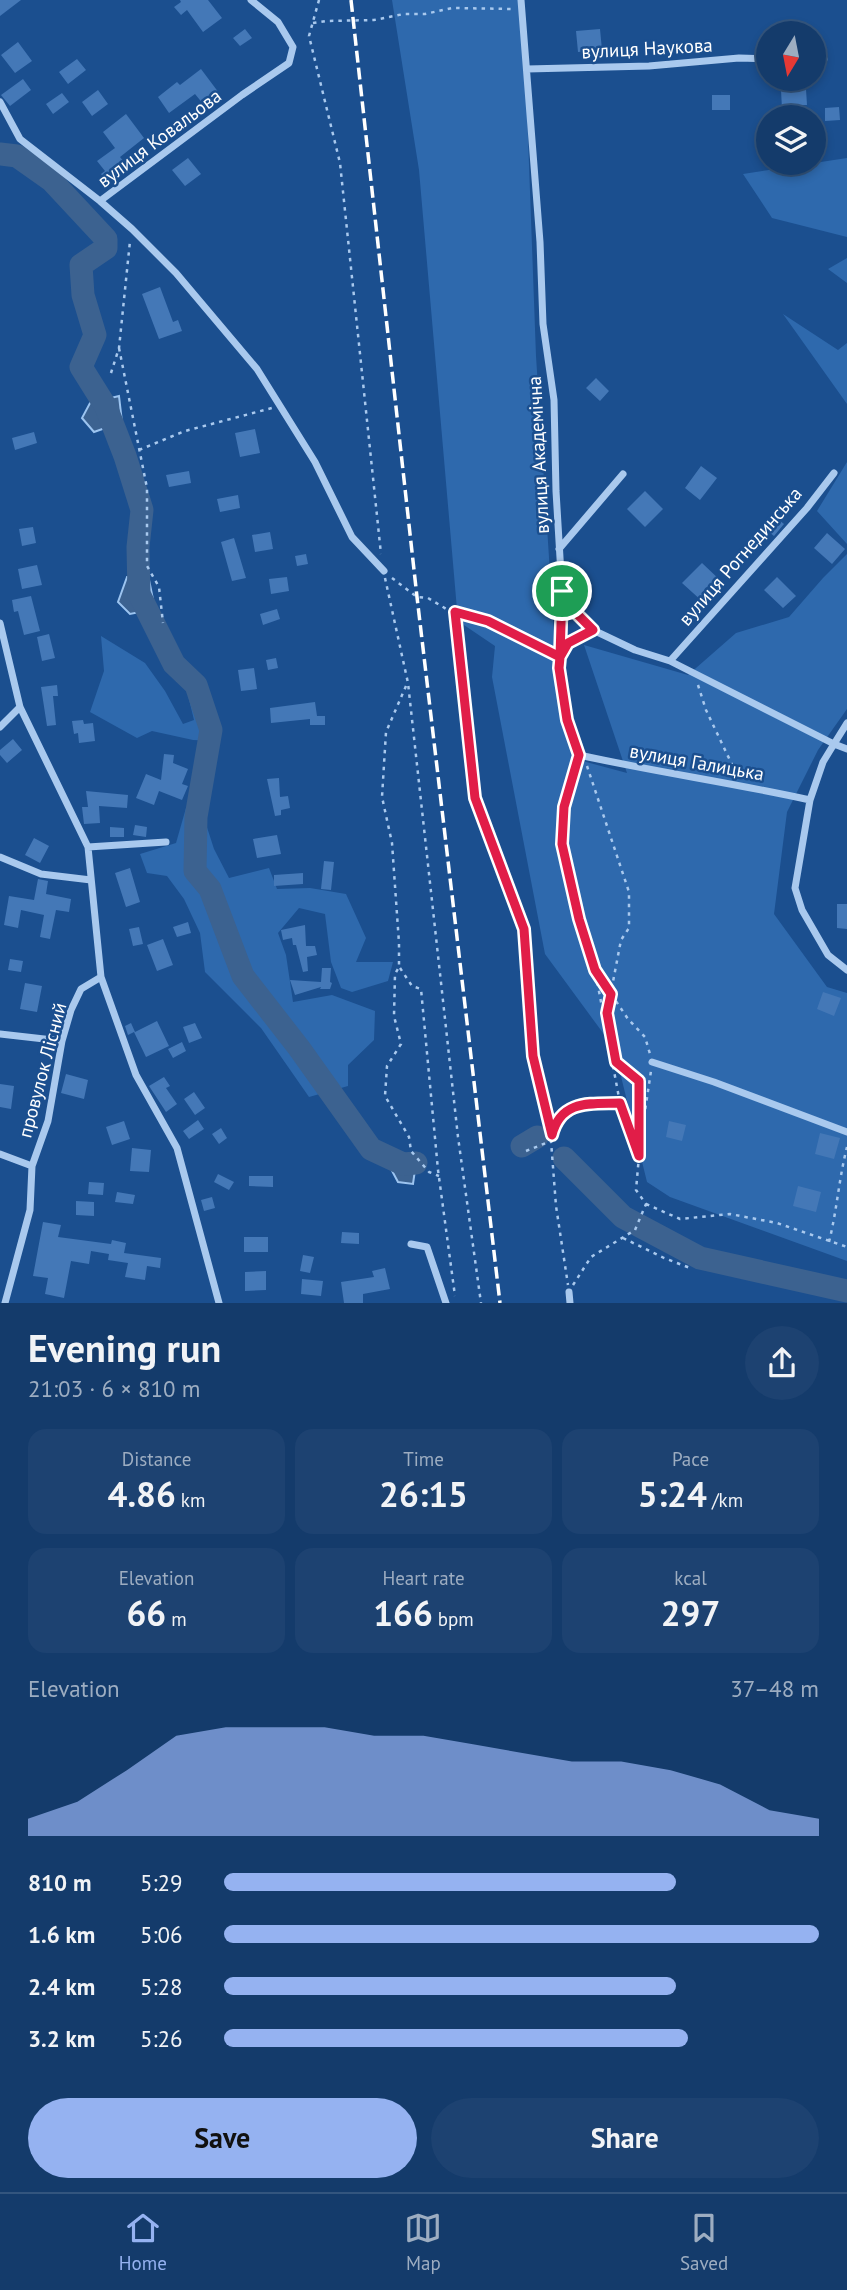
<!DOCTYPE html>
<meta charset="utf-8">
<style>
:root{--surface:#143b6b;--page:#1d4271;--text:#f1f3f6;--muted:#9dadc1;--line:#33557e;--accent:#95b2f1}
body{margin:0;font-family:"PT Sans",sans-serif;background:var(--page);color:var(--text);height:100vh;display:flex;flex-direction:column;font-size:26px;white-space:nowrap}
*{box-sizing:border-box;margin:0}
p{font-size:23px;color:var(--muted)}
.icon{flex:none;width:38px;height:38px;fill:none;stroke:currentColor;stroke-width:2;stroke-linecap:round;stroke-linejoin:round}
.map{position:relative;height:1303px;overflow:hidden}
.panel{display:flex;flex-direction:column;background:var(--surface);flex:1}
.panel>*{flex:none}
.needle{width:46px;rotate:190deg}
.buttons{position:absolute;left:756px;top:21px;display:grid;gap:14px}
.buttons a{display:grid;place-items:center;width:70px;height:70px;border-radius:50%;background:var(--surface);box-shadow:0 4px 10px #0003,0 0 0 2px var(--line);font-size:35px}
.pin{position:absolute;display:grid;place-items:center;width:60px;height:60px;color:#fff;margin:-30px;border:4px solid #fff;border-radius:50%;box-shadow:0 2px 7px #0007}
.round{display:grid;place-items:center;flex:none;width:74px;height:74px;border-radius:37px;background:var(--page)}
.head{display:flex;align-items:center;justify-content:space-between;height:119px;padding:0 28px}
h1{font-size:38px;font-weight:700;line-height:52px}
.stats{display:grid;grid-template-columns:repeat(3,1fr);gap:10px;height:119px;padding:7px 28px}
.stats div{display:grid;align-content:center;border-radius:18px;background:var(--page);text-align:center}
.stats b{font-size:35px;font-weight:700}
.stats small{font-size:19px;font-weight:400}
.stats p{font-size:19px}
.chart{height:196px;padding:14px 28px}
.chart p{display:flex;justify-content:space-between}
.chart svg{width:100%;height:126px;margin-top:7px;fill:var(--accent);opacity:.7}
.primary-button{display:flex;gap:14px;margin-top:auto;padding:14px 28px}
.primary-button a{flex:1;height:80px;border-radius:42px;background:var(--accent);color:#111;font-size:28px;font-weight:700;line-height:80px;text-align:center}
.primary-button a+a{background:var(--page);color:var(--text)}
ul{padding:0 28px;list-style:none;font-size:23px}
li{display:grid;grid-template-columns:112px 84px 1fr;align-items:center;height:52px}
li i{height:18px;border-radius:9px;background:var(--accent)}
.menu{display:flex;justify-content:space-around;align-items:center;height:98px;border-top:2px solid var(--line);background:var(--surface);font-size:19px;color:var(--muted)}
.menu a{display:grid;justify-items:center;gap:4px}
.menu .on{color:var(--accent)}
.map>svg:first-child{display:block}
</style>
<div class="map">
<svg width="847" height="1303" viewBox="0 0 847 1303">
<rect width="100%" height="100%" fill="#1b4f8f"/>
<path fill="#2e69ad" d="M392,0h131l13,356 22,341 17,62 52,14 -43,-128 104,30 48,-42 53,-16 34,-39 24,-24v155l-29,41 -31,62 -13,102 53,73 20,6v268l-177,-64 -23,-15 -33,-134 -69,-94 -53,-277 3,-31 -37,-25 -39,-451z
M847,158v79l-75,-19 -29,-44z
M847,258v25l-19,-14z
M783,314l55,36 9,-7v61z
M847,462v82l-30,-33z
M101,636l44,27 20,28 18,33 11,-4 -9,-37 21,9 12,49 -25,-1 -41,-9 -15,7 -47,-26 14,-41z
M186,808l18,10 10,31 15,29 40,-10 8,21 33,-1 36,6 20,44 -10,24h37l-5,19 -36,11 -11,-4 -10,-26 -6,-48 -26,-6 -21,25 8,22 7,47 39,-7 43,16 -1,29 -26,25v21l-39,11 -48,-69 -56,-56 -5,-39 -16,-34 -17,-23 -20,-3 -7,-19 36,-11z"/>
<path fill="#3c6290" stroke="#9cc4f0" stroke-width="2" d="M119,396l3,26 -28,10 -12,-14 8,-15z
M127,577l22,3 6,29 -25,5 -12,-12z
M380,1153h13l23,10 -3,21 -15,-2 -8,-15 -10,-4z"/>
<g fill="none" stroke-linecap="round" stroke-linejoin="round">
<path stroke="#3c6290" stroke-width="23" d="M0,154l17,2 34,24 55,59v9l-25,17 2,30 12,40 -14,32 25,40 19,49 17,54 -4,37 1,47 35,70 22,21 15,45 -15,87 -1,54 15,18 33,87 56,72 72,101 32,15 13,-1
M522,1146l15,-9
M564,1158l59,59 77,41 147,33"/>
</g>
<path fill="#4478b7" d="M0,0h21l-21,16z
M180,0h28l14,18 -19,14 -16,-22 -6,5 -7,-8 7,-5z
M245,29l7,9 -12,8 -7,-8z
M600,29l2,21 -24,2 -2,-21z
M18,42l14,19 -17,12 -14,-18z
M77,59l9,11 -18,14 -9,-12z
M201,69l18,24 -15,12 -9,-11 -26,19 -11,-16 19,-15 3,3z
M23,79l8,11 -21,16 -9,-11z
M806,89l1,16h-9v3l-16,1 -1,-19z
M98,90l10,14 -16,12 -10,-14z
M62,93l7,9 -16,12 -7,-10z
M712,95h18v15h-18z
M839,107l1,13 -15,1v-13z
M126,114l18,24 -24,19 9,11 -21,15 -7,-9 4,-3 -8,-10 18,-13 -12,-16z
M188,158l13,16 -16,12 -13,-16z
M160,287l13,35 5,-2 4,11 -23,8 -17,-45z
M596,378l13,13 -9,10 -14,-13z
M255,429l5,24 -20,4 -5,-24z
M34,432l3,11 -22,7 -3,-12z
M701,466l16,12 -17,22 -15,-12z
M189,471l2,12 -22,4 -3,-12z
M645,491l18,18 -18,18 -18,-18z
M238,495l2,13 -20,4 -3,-13z
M779,520l5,4 -10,12 -5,-4z
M33,527l3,16 -14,3 -3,-17z
M270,532l3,17 -18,3 -3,-17z
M827,533l18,16 -13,15 -18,-16z
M753,535l9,7 -10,13 -9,-6z
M234,538l12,40 -14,3 -11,-39z
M306,554l2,10 -11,2 -2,-10z
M702,563l20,19 -19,20 -21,-19z
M37,565l5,20 -20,4 -4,-20z
M287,577l2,14 -18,3 -2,-15z
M777,577l19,19 -13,12 -19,-18z
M31,596l9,35 -16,4 -6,-24 -4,1 -2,-12z
M277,609l3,10 -17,6 -3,-11z
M49,634l6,24 -13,3 -5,-24z
M276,658l2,10 -10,2 -2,-10z
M254,668l3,21 -16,2 -3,-21z
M57,685l1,11h-5l3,29 -9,1 -6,-39z
M315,702l2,14h8v9h-15v-6l-39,4 -1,-15z
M83,720l1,4 9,-1 2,18 -16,2 -1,-10 -4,1 -2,-13z
M13,739l9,11 -15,13 -7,-8v-5z
M164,754l10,1 -1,8 15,6 -6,15 6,2 -6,14 -23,-9 -5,14 -18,-7 10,-24 15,6z
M279,778l1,19 8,-1 2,12 -9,2v5l-6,1 -8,-37z
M86,791l42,4 -1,13 -28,-2 1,17 -16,1 -2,-17h6z
M135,825l12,2 -1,10 -13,-2z
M110,827l14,1v9h-14z
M277,835l4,19 -24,4 -4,-19z
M34,838l15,8 -9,17 -15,-8z
M324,861l10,1 -3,28 -10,-1z
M130,868l10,34 -14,5 -11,-34z
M303,873v11l-29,2v-11z
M38,879l10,2 -2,13 25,5 -2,13 -13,-2 -6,29 -10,-2 4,-22 -23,-5 -3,18 -14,-3 5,-29 25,4z
M837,904h10v25l-10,-1z
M188,922l3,11 -14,4 -4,-10z
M305,925l1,21h9l2,9 -10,2 1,14 -5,1 -7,-27h-3l-1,-7 -9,2 -2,-10z
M139,927l4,17 -10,2 -4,-17z
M163,939l10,26 -16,6 -10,-26z
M10,959l13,2 -2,11 -13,-2z
M322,968h9l-1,14 2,1 -2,6h-10l1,-2 -26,8 -5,-15 31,2z
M25,983l17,3 -5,26 -17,-3z
M823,992l18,6 -7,18 -17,-7z
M157,1021l12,25 -23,11 -12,-25 -6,3 -3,-9 6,-3 4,9z
M195,1023l7,15 -13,5 -6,-16z
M182,1042l4,9 -13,7 -5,-9z
M66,1074l22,6 -4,19 -23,-6z
M164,1077l6,9 -4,2 11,16 -11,8 -17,-26z
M0,1084l14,2 -3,23 -11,-2z
M194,1092l11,16 -10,7 -11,-16z
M198,1120l6,9 -15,10 -6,-8z
M124,1121l6,18 -18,6 -6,-18z
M669,1121l17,4 -4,16 -16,-4z
M221,1128l6,10 -8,6 -7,-10z
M820,1133l20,5 -6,21 -19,-5z
M132,1148l19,2 -2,22 -19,-1z
M218,1174l16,8 -5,8 -15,-8z
M249,1176h24v11l-24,-1z
M89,1182l15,1 -1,12 -15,-1z
M798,1186l23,6 -5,20 -23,-6z
M117,1192l18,3 -2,9 -18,-2z
M212,1197l3,11 -11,3 -3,-11z
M76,1201l18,1v14l-18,-1z
M43,1222l18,3 -3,12 53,7 1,-4 14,3 -2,10 37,5 -1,10 -13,-2 -2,14 -20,-3 3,-14 -20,-3 1,-6 -18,-3 -2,13 -18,-3 -7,37 -19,-4 3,-16 -15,-2z
M342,1232l17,1v11l-18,-1z
M244,1237h24v15h-24z
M303,1255l11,2 -4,16 -10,-2z
M385,1268l5,21 -27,5v9h-19l-3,-21 33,-5 -2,-6z
M266,1271v19l-21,1v-19z
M302,1279l21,2 -2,15 -20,-2z"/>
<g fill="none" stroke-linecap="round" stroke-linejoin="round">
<path stroke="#a9c9ee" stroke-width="2.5" stroke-dasharray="3.5 5" stroke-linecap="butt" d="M319,0l-10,36 31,127 41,391
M313,23l13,-2 48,-1 30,-6h21l27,-6 62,1
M119,348l28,140v78l12,21 4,36
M111,373l8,-25 11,-107
M139,450l46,-19 87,-23
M385,578l23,105 50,454 23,166
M392,578l25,19 11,1 20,12 40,11 64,32
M455,612l20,186 49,131 9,127 19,79
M570,642l16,-8
M698,685l8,25 31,65
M406,686l-20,46 -4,65 10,46 7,100v24l-4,7 -1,42 7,28 -14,22 -2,30 24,41 2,14 18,21 10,4
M587,766l42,126v36l-8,12 -14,73 9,49 23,19 -1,72
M400,968l12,18 9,3 17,181 17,126
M597,973l31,46 17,18 5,17
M551,1141c9,-41 34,-36 69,-38
M526,1151l25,-10 5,65 12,79
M639,1151l12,-80
M646,1204l34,15 50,-5 47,9 70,24
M623,1238l41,20 26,10
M829,1242c8,-32 10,-64 18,-95
M573,1285l18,-28 44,-27 11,-26 -10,-14 3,-34 -19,-53 -25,-133 -16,-51 -16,-75v-37l13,-42"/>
<path stroke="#a9c9ee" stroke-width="7" d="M521,0l19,242 3,82 11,76 2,91 6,100 6,14 25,25 42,20 35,11 164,83 13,-21
M814,59h10
M527,69l122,-3 90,-8 29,1
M0,102l20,37 80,62 32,28 44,44 81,96 58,93 37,75 32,34
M100,201l142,-106 47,-32 4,-16 -15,-25 -27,-22
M559,549l64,-75
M562,596l-3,72 8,52 12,35c77,17 154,28 231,45l13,-38 11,-18 13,5
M0,623l20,84 68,140 13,130 35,98 41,73 42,155
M670,661l137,-153 27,-35
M0,727l20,-20
M810,800l-15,88 7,22 26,45 19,15
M88,847l78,-5
M0,857l41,17 50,6
M0,1034l62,7
M652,1062l62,20 133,50
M0,1154l32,12
M411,1244l16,3 19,56
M569,1292l1,11
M5,1303l25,-93 2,-44 16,-45 14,-80 9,-31 10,-21 20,-12"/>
<path stroke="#fff" stroke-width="3.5" stroke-dasharray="12 5" stroke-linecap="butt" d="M351,0l66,597 83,706"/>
</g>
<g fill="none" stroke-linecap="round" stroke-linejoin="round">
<g stroke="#fff" stroke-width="14">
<path id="route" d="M562,591l-2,66 -72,-36 -33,-9 20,186 49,131 9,127 19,79c9,-36 39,-31 68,-32l19,53v-75l-23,-19 -9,-49 4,-19 -16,-24 -16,-51 -17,-75 2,-37 15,-52 -12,-35 -8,-52 1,-11 8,-14 25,-13 -25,-25 -6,-14"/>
</g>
<use href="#route" stroke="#e11d48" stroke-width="9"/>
</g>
<g text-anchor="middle" stroke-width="5" stroke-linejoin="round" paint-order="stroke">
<g font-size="19" fill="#fff" stroke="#1b4f8f">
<text transform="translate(647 48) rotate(-3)" y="7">вулиця Наукова</text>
<text transform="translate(159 138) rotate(-37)" y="7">вулиця Ковальова</text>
<text transform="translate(538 455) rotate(-93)" y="7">вулиця Академічна</text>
<text transform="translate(740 556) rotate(-49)" y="7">вулиця Рогнединська</text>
<text transform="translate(697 762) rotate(10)" y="7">вулиця Галицька</text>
<text transform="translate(42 1070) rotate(-75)" y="7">провулок Лісний</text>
</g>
</g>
</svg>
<div class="buttons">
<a><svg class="needle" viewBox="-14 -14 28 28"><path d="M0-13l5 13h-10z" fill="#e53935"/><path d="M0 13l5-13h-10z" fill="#9dadc1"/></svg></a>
<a><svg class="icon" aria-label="layers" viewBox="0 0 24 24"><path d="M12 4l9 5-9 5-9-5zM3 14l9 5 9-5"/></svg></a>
</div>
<div class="pin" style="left:562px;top:591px;background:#1e9e55"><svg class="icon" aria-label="arrive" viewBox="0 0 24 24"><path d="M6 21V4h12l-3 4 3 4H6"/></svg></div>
</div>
<section class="panel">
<div class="head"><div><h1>Evening run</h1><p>21:03 · 6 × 810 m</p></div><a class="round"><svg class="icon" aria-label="share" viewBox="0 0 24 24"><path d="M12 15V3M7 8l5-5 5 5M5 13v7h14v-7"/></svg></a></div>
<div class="stats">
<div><p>Distance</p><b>4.86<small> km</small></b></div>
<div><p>Time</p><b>26:15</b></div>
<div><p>Pace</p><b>5:24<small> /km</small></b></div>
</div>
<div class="stats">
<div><p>Elevation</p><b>66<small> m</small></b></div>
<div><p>Heart rate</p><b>166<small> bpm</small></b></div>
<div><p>kcal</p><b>297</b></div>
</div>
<div class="chart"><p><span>Elevation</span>37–48 m</p>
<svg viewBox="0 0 160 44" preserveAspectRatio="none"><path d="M0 44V38L10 32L20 21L30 9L40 6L50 6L60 6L70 9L80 9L90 12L100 15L110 18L120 18L130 21L140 26L150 35L160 38V44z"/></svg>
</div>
<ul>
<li><b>810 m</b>5:29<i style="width:76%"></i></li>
<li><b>1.6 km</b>5:06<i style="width:100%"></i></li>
<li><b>2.4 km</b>5:28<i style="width:76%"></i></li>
<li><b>3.2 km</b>5:26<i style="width:78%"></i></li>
</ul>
<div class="primary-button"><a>Save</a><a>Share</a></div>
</section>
<nav class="menu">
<a class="on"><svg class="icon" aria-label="home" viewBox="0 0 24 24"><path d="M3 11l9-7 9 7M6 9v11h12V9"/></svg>Home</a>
<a><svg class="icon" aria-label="map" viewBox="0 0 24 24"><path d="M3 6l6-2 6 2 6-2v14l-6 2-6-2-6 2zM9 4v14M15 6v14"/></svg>Map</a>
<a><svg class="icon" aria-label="saved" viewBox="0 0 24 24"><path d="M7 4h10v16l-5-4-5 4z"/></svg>Saved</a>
</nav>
